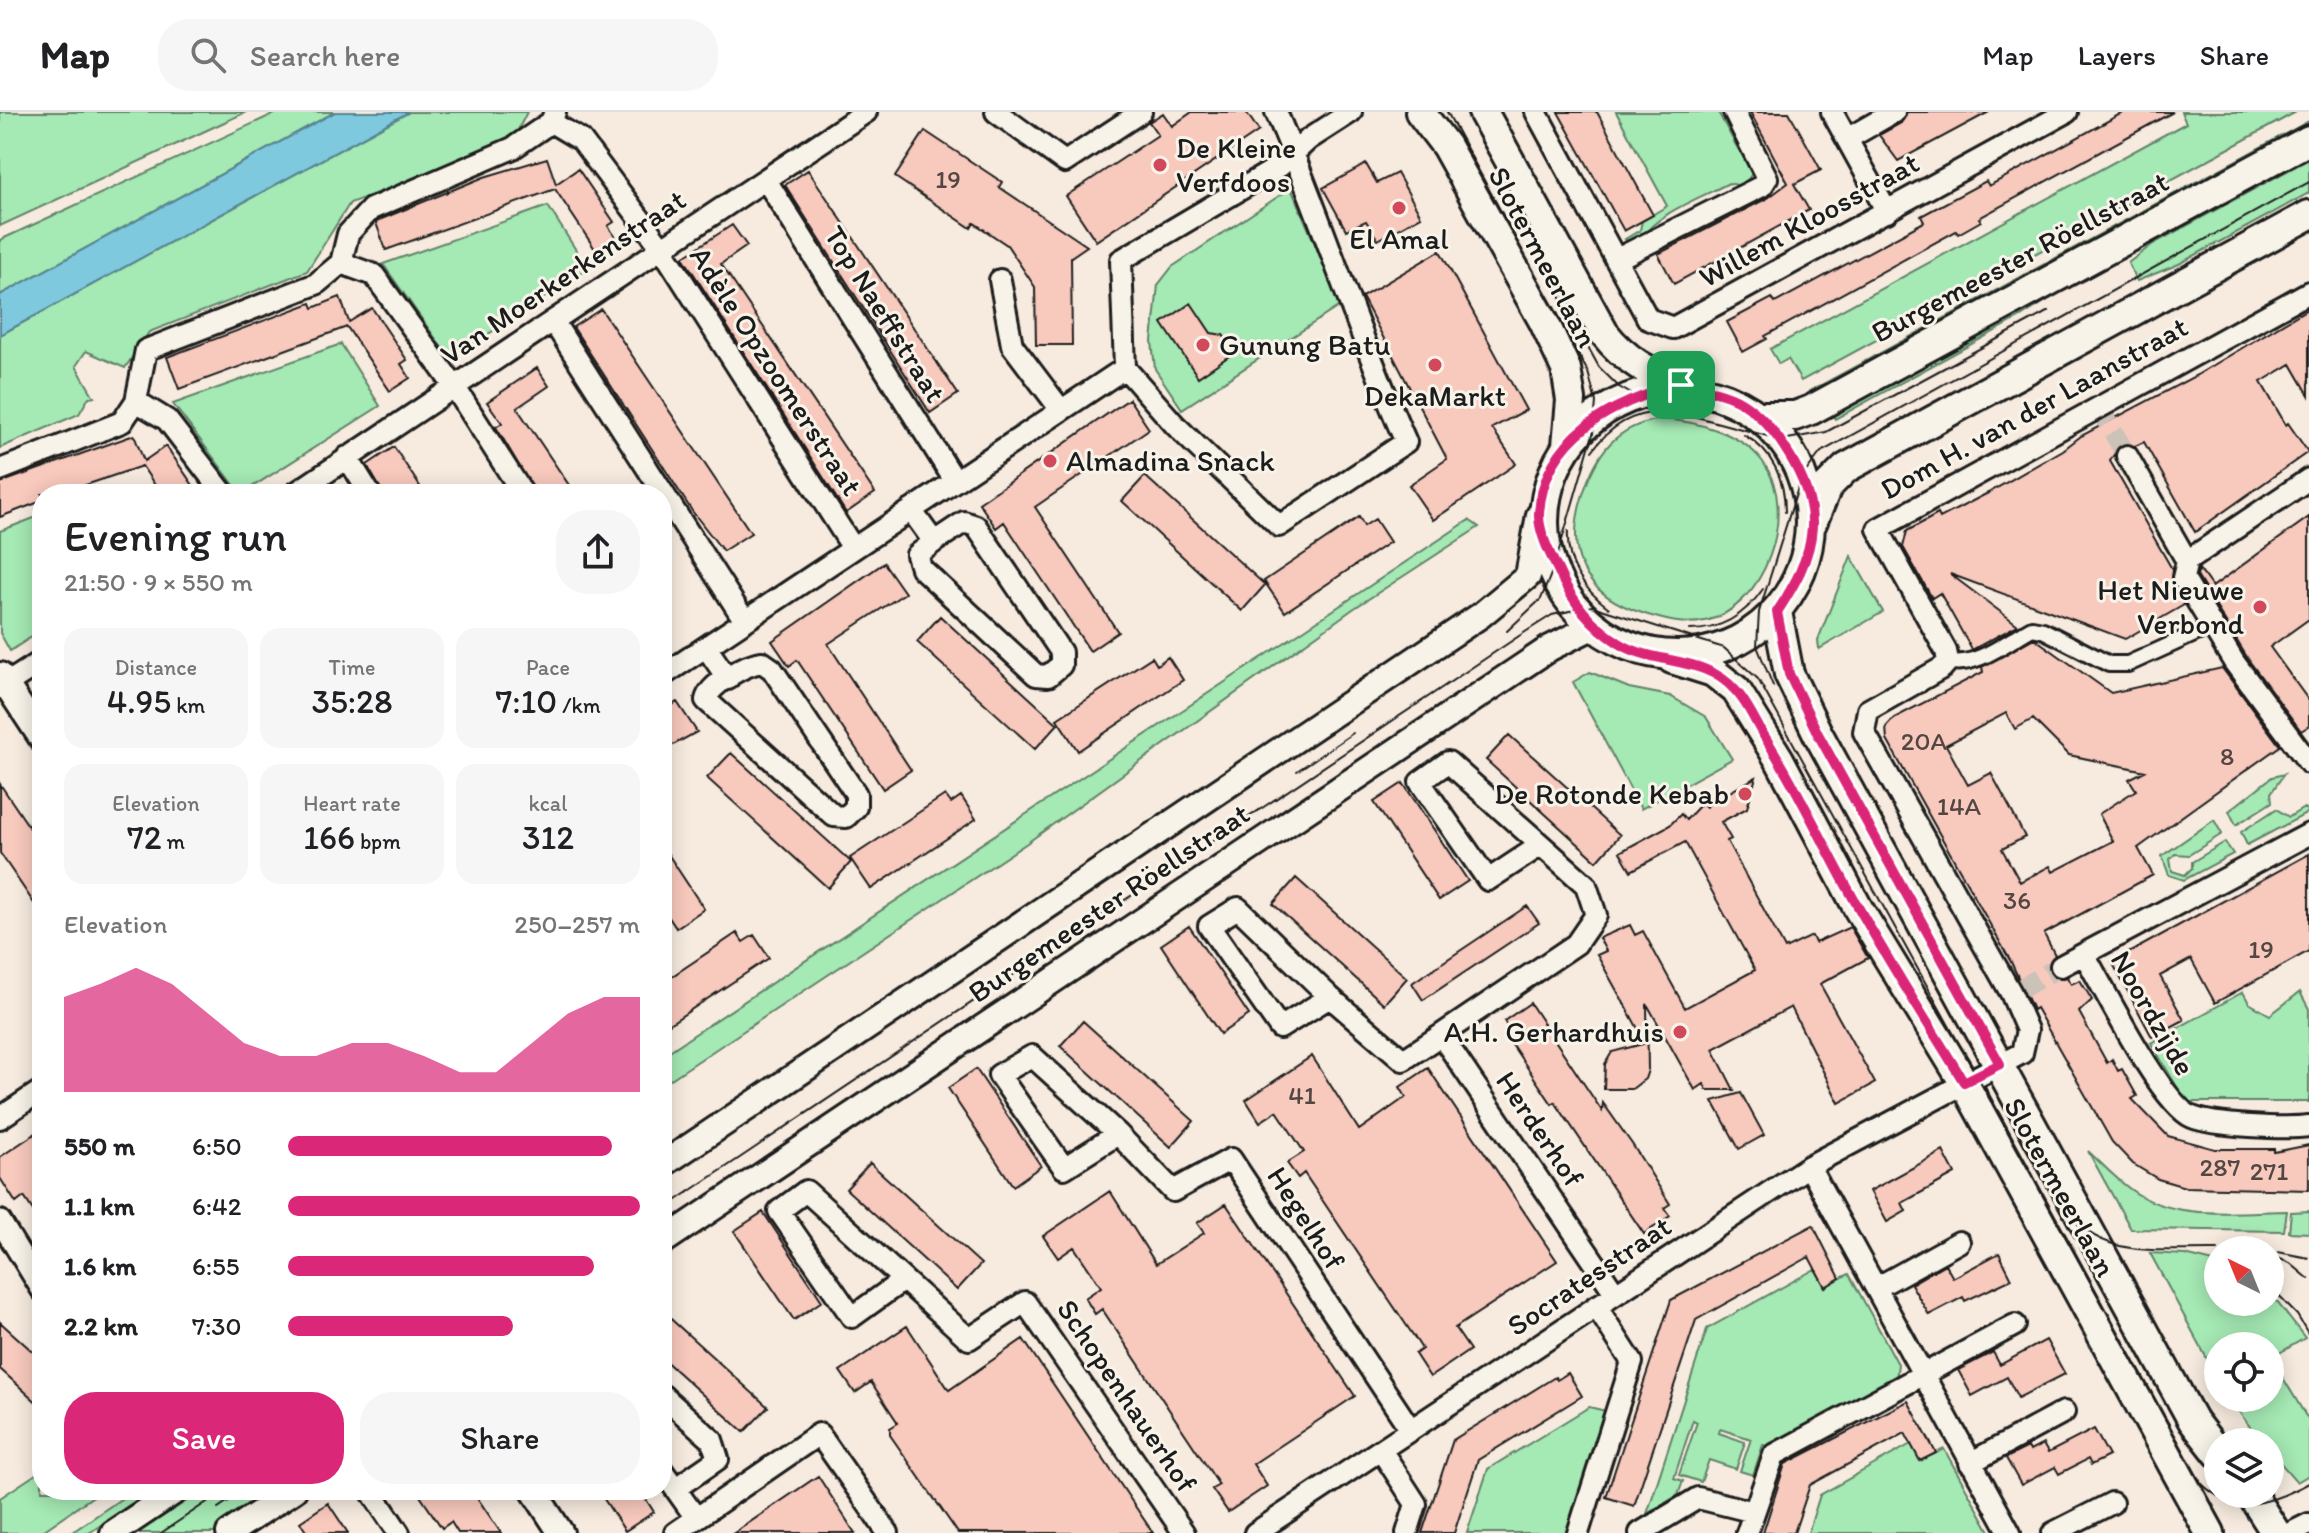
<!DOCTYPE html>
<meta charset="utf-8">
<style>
:root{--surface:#fff;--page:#f6f6f6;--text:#202124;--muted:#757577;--line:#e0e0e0;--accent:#db2777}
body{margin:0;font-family:Itim,sans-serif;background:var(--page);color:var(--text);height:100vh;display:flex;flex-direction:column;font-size:30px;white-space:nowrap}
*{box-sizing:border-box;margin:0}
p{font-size:26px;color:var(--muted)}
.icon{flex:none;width:44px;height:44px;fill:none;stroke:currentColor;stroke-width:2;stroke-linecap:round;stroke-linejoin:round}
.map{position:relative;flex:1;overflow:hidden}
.details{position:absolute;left:32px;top:372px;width:640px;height:1016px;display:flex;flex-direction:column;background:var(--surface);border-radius:32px;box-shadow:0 4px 20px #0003}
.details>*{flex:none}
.needle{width:52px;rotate:317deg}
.controls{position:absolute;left:2204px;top:1124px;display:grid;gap:16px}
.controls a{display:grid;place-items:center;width:80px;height:80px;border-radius:50%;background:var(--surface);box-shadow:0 4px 20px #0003;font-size:40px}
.pin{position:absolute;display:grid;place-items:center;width:68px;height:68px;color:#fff;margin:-34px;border-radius:16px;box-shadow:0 4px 12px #0006}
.round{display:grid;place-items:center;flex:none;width:84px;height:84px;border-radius:32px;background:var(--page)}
.headline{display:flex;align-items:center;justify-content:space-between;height:136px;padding:0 32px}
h1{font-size:44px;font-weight:600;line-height:60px}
.metrics{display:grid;grid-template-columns:repeat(3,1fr);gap:12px;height:136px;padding:8px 32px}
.metrics div{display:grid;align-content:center;border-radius:20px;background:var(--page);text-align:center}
.metrics b{font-size:34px;font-weight:600}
.metrics small{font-size:22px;font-weight:400}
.metrics p{font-size:22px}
.chart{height:224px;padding:16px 32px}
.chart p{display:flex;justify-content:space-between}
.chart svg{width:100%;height:144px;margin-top:8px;fill:var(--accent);opacity:.7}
.button{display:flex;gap:16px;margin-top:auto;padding:16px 32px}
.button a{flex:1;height:92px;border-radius:32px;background:var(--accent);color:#fff;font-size:32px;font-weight:600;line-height:92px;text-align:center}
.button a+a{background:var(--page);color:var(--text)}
ul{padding:0 32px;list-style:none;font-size:26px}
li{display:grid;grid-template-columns:128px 96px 1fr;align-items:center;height:60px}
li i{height:20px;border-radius:10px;background:var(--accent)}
header{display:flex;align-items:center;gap:48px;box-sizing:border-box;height:112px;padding:0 40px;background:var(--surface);border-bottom:2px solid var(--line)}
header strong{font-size:38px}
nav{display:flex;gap:44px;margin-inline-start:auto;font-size:28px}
.search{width:560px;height:72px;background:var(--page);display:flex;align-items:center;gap:20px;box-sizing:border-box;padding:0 28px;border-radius:32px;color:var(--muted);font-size:30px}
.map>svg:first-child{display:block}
</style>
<header>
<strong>Map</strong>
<div class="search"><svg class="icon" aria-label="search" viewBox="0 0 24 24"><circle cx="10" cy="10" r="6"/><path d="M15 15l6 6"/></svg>Search here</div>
<nav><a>Map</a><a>Layers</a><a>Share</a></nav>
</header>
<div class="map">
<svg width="2309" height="1421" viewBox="0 0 2309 1421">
<rect width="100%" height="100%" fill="#f7ebdf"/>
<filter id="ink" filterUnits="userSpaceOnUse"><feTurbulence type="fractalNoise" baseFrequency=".0125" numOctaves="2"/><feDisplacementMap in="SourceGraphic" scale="16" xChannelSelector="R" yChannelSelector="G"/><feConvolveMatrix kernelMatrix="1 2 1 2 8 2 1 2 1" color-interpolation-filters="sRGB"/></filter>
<g filter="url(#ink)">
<path fill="#a5e9b4" stroke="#608268" stroke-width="2" d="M0,0h246l-246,114z
M278,0h57l-335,183v-55z
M409,0h118l-15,30 -162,61 -43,68 -158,61 -24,36 -39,-17 -10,15 18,31h-5l-10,17 -79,34v-113z
M1616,0h102l20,37 13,4c4,17 3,22 -10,33l-12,-3c-29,15 -71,29 -89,57l-10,3 -5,-4 15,-9 2,-9 25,-15z
M2181,0h115l-495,269 -13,-22 -9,5 -9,-15 416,-226z
M2309,9v11l-492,266 -7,-7z
M2309,47v34l-130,71 -42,17 -9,-18 25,-19z
M1291,76l50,117 -159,104 -27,-40 -3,-28 6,-56 14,-18z
M548,94l40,63 -138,90 -67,-95z
M2088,162l-67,43 -186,102 -7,-11z
M341,232l39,62 -139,88 -68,-90z
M1660,307c35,2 81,13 103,43 36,50 2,146 -58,159 -21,5 -40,-1 -60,-7 -62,-19 -81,-59 -62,-120 14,-42 32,-67 77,-75z
M42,403v115l-32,21 -10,-18v-102z
M1469,408l10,7 -126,82 -326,234 -365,242v-29z
M1851,444l32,56 -64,37 -1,-9z
M1590,560l39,16 41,8 36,21 26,42 -91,50 -68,-127z
M2284,662l-13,19 1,9 -36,23 -7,-14 43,-34z
M2304,696l4,3 -4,4 -57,30 -6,-13 35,-23 13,8z
M2214,708l8,14 -33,21 -14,-1 -5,5 2,12 13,4 7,-7v-6l33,-20 8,12 -49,26 -15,-5 -7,-19z
M2243,880l6,11 21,12 30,-23 9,17v93h-123l-35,-59z
M2088,1039c14,13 27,27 42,38 42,32 106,23 157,22l-3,20 -153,-2z
M2309,1099v22l-20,-1 2,-20z
M2150,1141l35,2 33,8v39h52v-9l35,45 -34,20 38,63v54l-12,7 -27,-31v-9h-9l-32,-44h41v-52h-52v33z
M1815,1157l10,17 24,-12 49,90 -2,15 -124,67 -9,-1 -10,30 -13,-4 11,-32 -31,-10 -1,4 26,9 -9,27 -27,-9 -8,22 -22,-7 18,-53 -4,-2 -19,58 9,3 -5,14 -31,19 60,-185z
M1589,1295l21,5 -40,121h-103l21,-64z
M1911,1332l9,17 24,-12 47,84h-183l12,-38z
M42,1358v20h60l-62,43h-40v-35z
M134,1378h19l-64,43h-18z
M192,1378h91l-64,43h-90z"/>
<path fill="#7fc9df" stroke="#578491" stroke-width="2" d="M335,0h74l-409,223v-40z"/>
<path fill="#f8c9bd" stroke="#1c1c1c" stroke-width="2" fill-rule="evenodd" d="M1192,0h54l13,19 -163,110 -30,-45 92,-61 -9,-13 14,-9 9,13z
M1558,0h39l56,103 -29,16z
M1750,0h39l32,58 -27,14 15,26 -135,74 -16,-30 110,-56 20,-15z
M1907,0h82l-91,49 -19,-26 22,-12z
M2124,0h49l-194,106 2,3 -23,13 -2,-3 -191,105 2,3 -24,13 -16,-30 45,-24 3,5 149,-81 -3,-6 65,-35 3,5z
M925,19l77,51 -3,5 88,59 -16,11 1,88h-36l-1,-58 -28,-42 -33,-22 -3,5 -76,-51z
M547,46l9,26 22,-15 36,53 -6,4 9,13 -20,13 -42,-63 -169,61 -10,-27 3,-3 105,-43z
M1366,52l11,19 20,-10 24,43 -43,24 -12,-19 -20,9 -23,-42z
M808,58l150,224 -28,19 -145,-228z
M732,113l15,21 -26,18 154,229 -29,20 -163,-256z
M1440,139l86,159 -34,18 24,36 -83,56 -24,-35 38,-26 -85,-162z
M340,185l9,25 23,-14 35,52 -6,4 9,14 -20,13 -43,-64 -168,62 -12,-32 144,-54 2,5z
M1191,191l20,30 12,2 12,17 -37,25 -36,-54z
M2309,196v87l-18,-31 -30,18 25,43 2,-2 20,29 -113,80 -51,-90 -9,4 -15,-1 -10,16 62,108 -1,15 13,21 -59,34 -175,-65 68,51 -46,25 -32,-57 -8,5 -29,-51 4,-16 31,-17 2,4 48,-25 75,-43 18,-14 116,-61z
M601,197l150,224 -28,18 -31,-40 -119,-184z
M537,256l12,18 -32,22 58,86h-39l-40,-67 6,-4 -15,-21z
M1129,287l20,30 -114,78 83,125 -28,19 -86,-129 -8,6 -17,-25z
M134,323l10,26 22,-15 33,48h-38l-19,-28 -83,28h-17v7l-42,16v-34z
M394,335l31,47h-42l-16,-29z
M1145,364l120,109 -23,26 -120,-110z
M1359,405l5,9 11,-7 15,23 -105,70 -21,-31z
M2309,405v102l-39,28 39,54v25l-8,5 -51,-69 -53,-86 2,-7 13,18z
M884,451l21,30 -77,51 83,126 -28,19 -86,-129 -8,6 -17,-25z
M940,504l118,108 -23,25 -118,-107z
M2034,526l77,55 111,-25 58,78 -142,102 15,27 -109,59 11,21 -7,10 2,8 10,6 7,-2 4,7 9,-4 12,20 -13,12 28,51 5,-4 6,12 4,-2 15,27 -5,3 36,37 47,13h59v3l35,-7v45l-124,-3 -27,-8 -25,-15 -21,-22 -76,-134 -3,2 -22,-48 -124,-222 -1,-13 8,-9 89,-46 -1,-5zM2006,601l9,16 18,-10 36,36 76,16 -16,8 7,11 -37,24 14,27 -60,31 -3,-6 -30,16 -18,-33 23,-12 -15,-29 -19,-35 -23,12 -22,-40z
M1152,545l5,8 11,-8 15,23 -105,71 -21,-32z
M677,590l20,30 -35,19v-39z
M1509,623l111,100 -23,26 -111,-101z
M731,641l120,109 -23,26 -121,-110z
M1756,665l-9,31 -26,14 10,17 -4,2 58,108 27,-13 3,7 35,-16 18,31 -48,26 55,99 -36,20 -48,-96 -78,42 21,41h-27l-3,-6 -9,6 -48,-86 1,66 -3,9 -13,10h-28l1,-25 7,-12 34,-9 -49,-88 9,-4 -7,-13 31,-13 5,10 8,-4 42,77 70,-38 -70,-128 -54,29 -11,-19 50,-27 11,-11 5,6 16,-17 4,4 17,-15 3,2z
M1403,671l65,98 -29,19 -65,-98z
M0,672l42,62v69l-42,-62z
M945,683l6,8 10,-7 15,23 -105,70 -21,-31z
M662,733l42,64 -28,19 -14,-21z
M2309,742v97l-94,52 -24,-44 -31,17 24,44 -32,17 -40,-75z
M1296,766l111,100 -23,26 -111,-100z
M1527,794l12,17 -116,77 -11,-17z
M1189,814l60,89 -29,19 -59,-89z
M737,821l6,9 11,-7 15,23 -107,71v-46z
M1530,891l72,108 1,-8 29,41 38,60 -6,4 6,8 -26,18 -89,-132 -3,2 -48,-71 5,-4 -5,-8z
M1083,909l111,100 -23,26 -111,-101z
M1312,944l47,74 47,-33 -6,-10 28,-19 129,193 -102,67 15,22 -40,27 -15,-23 7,-5 -9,-14 -109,-162 -6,5 -11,-15 17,-11 -21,-32 -6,-9 -17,11 -14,-22z
M976,957l65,97 -28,20 -65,-98z
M1741,981l23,42 -25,14 -26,-48z
M42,1017v95l-18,-27 -8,6 -16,-25v-21z
M1943,1039l12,23 -53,29 4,8 -19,11 -17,-31z
M870,1051l111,101 -24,26 -111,-101z
M1110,1079l46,73 48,-31 -7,-10 29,-19 129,192 -102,68 14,22 -39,26 -16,-23 7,-4 -19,-29 -98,-147 -7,5 -10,-16 16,-11 -27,-40 -16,11 -15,-22z
M763,1100l59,89 -28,19 -60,-89z
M1813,1113l27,53 -15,9 -16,-30 -113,63 -62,186 -28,-9 65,-197z
M1999,1141l13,26 -47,22 -2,-4 -34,18 -18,-31 34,-20 8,14z
M662,1199l106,96 -24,25 -82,-74z
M0,1210l42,38v47l-42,-38z
M907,1214l42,64 74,-51 130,194h-195l-68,-98v-7l8,-5 -27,-41 -16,11 -15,-22z
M2046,1228l19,34 -47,24 -11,-21 -35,19 -14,-26 35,-18 7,13z
M1568,1261l14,23 -104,64 -24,73h-32l31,-93 102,-63 2,3z
M1908,1289l28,52 -16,8 -15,-28 -95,52 -16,48h-31l22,-69z
M2094,1317l15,27 -18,9 -3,-6 -29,15 -4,-7 -34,18 -15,-27 22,-11 2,4 13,-7 5,9z
M818,1364l37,57h-121z
M416,1378h56l29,43h-43l-7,-11 -9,6z
M598,1378h42l14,22 -29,19z
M328,1391l20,30h-41l-7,-11z"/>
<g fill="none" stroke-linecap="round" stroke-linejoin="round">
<path stroke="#cbc2b8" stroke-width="20" stroke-dasharray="20 10" stroke-linecap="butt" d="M2098,294l29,50
M2020,877l41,-23"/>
<g stroke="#1c1c1c" stroke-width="20">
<path id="pedestrian" d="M1948,549c27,8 60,-20 84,-33l11,2 66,34h19l82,-37"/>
</g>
<g stroke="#1c1c1c" stroke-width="26">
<path id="minor" d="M996,0l69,50 76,-50
M1536,0l112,207 25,9 394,-216
M1832,0l55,100
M551,10l30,18 80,107 192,301
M1847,27l47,-27
M766,68l189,301
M1617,147l145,-73 5,-8 -33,-66
M341,151l33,12 80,111 69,108
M1000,168l12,65 49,65
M553,209l192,300
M1125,256l50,57 104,101 127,-84c-48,-107 -83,-221 -130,-330
M136,289l31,19 57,74
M2127,344l60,105 122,-82
M347,345l23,37
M0,358l122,-48 14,-21 10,-51 170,-66 25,-21 7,-29 23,-25 142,-61 38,-26 4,-10
M294,382l572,-382
M911,398l23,32 30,-20 12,4 85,126v13l-13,11 -12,-1 -115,-107 -4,-13 17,-13
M2187,449l-4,17 51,84 75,101
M706,535l22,32
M762,550l10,7 84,125v13l-10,10 -12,-1 -128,-116c3,-16 40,-36 56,-38z
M662,564l463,-308 -4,-108 159,-94 29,-27 42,-27
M0,576l42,-27
M2084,842c20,34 77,150 108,163 22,9 94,12 117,9
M2061,854l248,-132
M1330,885l-92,-89 -29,18 71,102 50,-31 73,63 38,-25 174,258
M1441,923l135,-91 20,-29 -10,-30 -138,-123 -28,20 68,98 53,-35
M0,1006l42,-28
M1118,1022l-86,-78 -33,19 65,93 54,-34 55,57 58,-32 180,271
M1809,1054l201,367
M0,1109l42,69
M902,1169l-50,36 -73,-106 27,-20 163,148 56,-37 159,231
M1876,1176l83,-46
M662,1283l50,45 6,19 -42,29
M1381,1338l35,54 -9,29
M1970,1351l94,-51
M662,1358l34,48
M370,1378l29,43
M675,1421l144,-99 69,99
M1255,1421l554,-367 213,-113 5,-23 -16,-37 -147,-261 4,-22 74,-42 6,-7 -2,-10 -68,-122 431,-237
M1578,1421l54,-171 -36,-56
M1640,1421l58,-35 56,14
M1747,1421l27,-78 241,-130
M2053,1421l59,-30
M2291,1421l18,-9"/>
</g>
<g stroke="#1c1c1c" stroke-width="30">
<path id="tertiary" d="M0,563l42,64
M662,1053l819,-550 47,-39 11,-61
M662,1130l888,-594 46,-23
M533,1378l28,43
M113,1421l64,-43
M229,1421l65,-43"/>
</g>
<g stroke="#1c1c1c" stroke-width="34">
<path id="secondary" d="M1420,0l26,34 98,176 22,47 5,31 -4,45
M1483,0l121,221c22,28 44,39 77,52
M1544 410a133 133 0 1 1 266 0a133 133 0 1 1-266 0Z
M1759,304h36l16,-6 498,-270
M1812,411l15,-36 19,-19 463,-253
M1777,500l12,62 29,60 375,687 25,32
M1672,547l41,13 23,18 43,69 80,151 105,172 246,451
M2251,1382l25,39"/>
</g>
<use href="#pedestrian" stroke="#f7f3e8" stroke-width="14"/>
<use href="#minor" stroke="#f7f3e8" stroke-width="20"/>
<use href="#tertiary" stroke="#f7f3e8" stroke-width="24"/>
<use href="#secondary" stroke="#f7f3e8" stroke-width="28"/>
<path stroke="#1c1c1c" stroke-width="2" d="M1447,0l141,260 8,30 -3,32 -38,130 -14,35 -34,32
M1543,153l56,102 20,20 30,17 133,36 44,-8 223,-121
M1744,323c29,16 41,45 41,77
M1592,339c17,-24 42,-41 74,-38
M1568,419c-2,33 15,58 41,77
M1690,518c31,0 55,-15 73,-41
M1773,574l-16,-40 2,-34 42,-134 20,-26 488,-270
M1297,659l56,-38
M2051,1078c42,72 94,59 167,60
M662,1098l857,-574 33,-21 40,-9 132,42 34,31 443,804c34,34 71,20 108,0
M2278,1140l31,6
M2270,1143l20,8 19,16
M2270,1175l27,28 12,20
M218,1396l27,-18
M161,1421l64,-43"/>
</g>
</g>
<g fill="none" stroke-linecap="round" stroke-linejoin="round" filter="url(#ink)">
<g stroke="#fff" stroke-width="16">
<path id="route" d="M1681,273c21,4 41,6 60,17 35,22 73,82 71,125 -2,32 -18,59 -35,85l12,62 29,60 182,330 -36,18c-40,-65 -82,-130 -118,-197 -28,-52 -53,-105 -85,-154 -8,-14 -15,-30 -26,-41 -30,-35 -80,-24 -116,-47 -27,-17 -48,-43 -61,-73 -8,-16 -20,-39 -19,-57 5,-77 77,-113 142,-128z"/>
</g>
<use href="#route" stroke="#db2777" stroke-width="10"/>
</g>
<g fill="#d1495b" stroke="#f7f3e8" stroke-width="3">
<circle cx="1160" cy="53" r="8"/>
<circle cx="1399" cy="96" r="8"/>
<circle cx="1203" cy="233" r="8"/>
<circle cx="1435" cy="253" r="8"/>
<circle cx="1050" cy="349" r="8"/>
<circle cx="2260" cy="495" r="8"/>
<circle cx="1745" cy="682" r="8"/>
<circle cx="1680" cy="920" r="8"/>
</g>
<g text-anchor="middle" stroke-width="6" stroke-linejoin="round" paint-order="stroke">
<g font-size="26" fill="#534744">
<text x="948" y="76">19</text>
<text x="1924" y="638">20A</text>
<text x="2227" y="653">8</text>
<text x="1959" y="703">14A</text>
<text x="2017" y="797">36</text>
<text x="2261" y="846">19</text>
<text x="1302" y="992">41</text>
<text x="2220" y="1064">287</text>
<text x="2269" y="1068">271</text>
</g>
<g font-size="30" fill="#1c1c1c" stroke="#f7f3e8" text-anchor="start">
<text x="1176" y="46">De Kleine<tspan x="1176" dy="34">Verfdoos</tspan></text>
<text x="1399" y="137" text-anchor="middle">El Amal</text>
<text x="1219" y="243">Gunung Batu</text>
<text x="1435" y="294" text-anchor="middle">DekaMarkt</text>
<text x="1066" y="359">Almadina Snack</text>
<text x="2244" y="488" text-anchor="end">Het Nieuwe<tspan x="2244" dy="34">Verbond</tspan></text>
<text x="1729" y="692" text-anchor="end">De Rotonde Kebab</text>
<text x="1664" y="930" text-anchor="end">A.H. Gerhardhuis</text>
</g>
<g font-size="30" fill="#1c1c1c" stroke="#f7f3e8">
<text transform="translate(1809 108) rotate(-29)" y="10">Willem Kloosstraat</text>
<text transform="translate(1543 145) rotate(62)" y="10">Slotermeerlaan</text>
<text transform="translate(2020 145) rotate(-28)" y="10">Burgemeester Röellstraat</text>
<text transform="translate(563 165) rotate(-34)" y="10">Van Moerkerkenstraat</text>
<text transform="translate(885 202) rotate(58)" y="10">Top Naeffstraat</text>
<text transform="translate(776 259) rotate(57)" y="10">Adèle Opzoomerstraat</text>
<text transform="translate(2034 296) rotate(-29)" y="10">Dom H. van der Laanstraat</text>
<text transform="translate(1109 791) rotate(-34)" y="10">Burgemeester Röellstraat</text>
<text transform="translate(2153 901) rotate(60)" y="10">Noordzijde</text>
<text transform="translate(1540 1017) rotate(56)" y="10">Herderhof</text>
<text transform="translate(2060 1075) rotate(61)" y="10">Slotermeerlaan</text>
<text transform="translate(1306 1106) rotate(57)" y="10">Hegelhof</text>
<text transform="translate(1589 1164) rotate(-34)" y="10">Socratesstraat</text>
<text transform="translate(1127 1284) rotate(56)" y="10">Schopenhauerhof</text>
</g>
</g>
</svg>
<div class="controls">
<a><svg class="needle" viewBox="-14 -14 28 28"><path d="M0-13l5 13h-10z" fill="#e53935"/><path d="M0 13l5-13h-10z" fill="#757577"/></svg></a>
<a><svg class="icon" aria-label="locate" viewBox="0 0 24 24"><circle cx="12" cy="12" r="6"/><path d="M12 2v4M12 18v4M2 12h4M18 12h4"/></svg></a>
<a><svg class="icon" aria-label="layers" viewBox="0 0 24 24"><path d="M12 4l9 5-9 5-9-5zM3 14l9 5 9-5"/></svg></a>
</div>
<div class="pin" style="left:1681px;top:273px;background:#1e9e55"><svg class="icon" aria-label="arrive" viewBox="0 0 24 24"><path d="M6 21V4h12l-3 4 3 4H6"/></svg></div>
<section class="details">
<div class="headline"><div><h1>Evening run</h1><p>21:50 · 9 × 550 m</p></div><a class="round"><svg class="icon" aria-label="share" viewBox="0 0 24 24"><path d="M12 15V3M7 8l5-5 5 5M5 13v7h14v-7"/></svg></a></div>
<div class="metrics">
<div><p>Distance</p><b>4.95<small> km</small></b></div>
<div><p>Time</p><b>35:28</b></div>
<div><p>Pace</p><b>7:10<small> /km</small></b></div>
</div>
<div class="metrics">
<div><p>Elevation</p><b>72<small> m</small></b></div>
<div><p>Heart rate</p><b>166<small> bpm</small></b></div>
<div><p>kcal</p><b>312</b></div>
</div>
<div class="chart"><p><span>Elevation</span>250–257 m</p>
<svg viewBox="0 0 160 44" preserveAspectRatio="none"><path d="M0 44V15L10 11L20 6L30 11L40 20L50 29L60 33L70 33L80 29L90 29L100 33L110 38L120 38L130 29L140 20L150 15L160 15V44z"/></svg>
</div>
<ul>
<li><b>550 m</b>6:50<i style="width:92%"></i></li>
<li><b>1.1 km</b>6:42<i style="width:100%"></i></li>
<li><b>1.6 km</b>6:55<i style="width:87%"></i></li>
<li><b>2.2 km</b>7:30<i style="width:64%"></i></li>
</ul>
<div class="button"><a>Save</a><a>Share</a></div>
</section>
</div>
